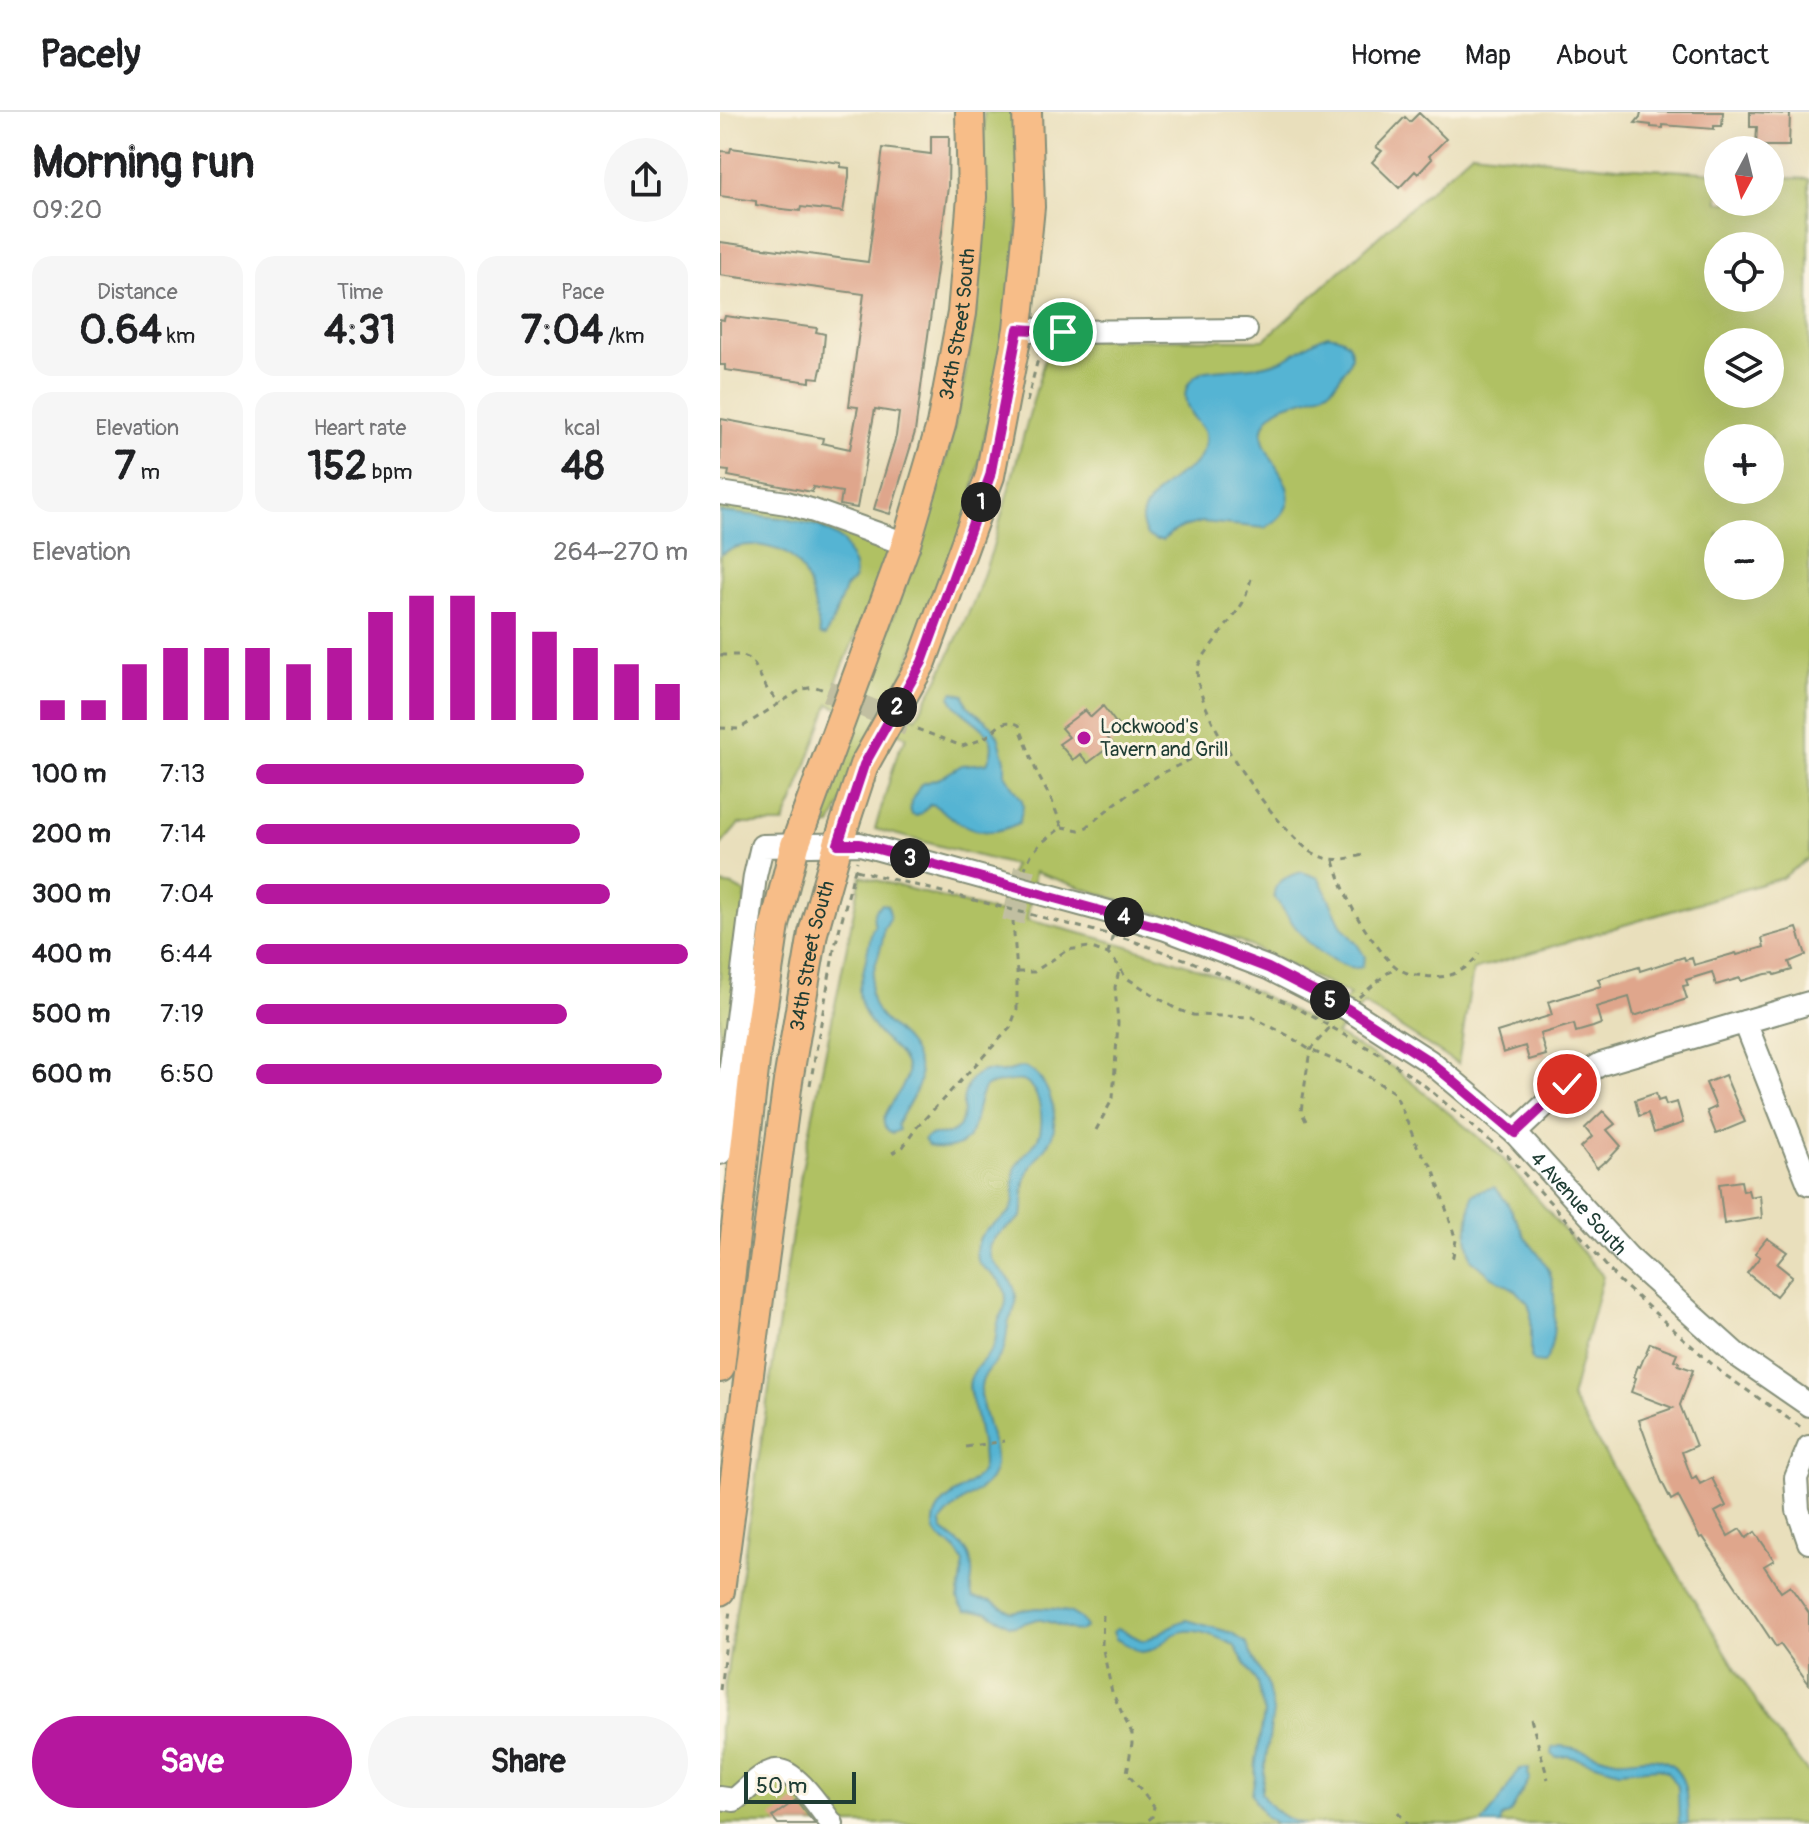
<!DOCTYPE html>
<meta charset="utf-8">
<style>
:root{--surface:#fff;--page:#f6f6f6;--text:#202124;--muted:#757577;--line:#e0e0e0;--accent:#b5179e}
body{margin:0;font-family:Pangolin,sans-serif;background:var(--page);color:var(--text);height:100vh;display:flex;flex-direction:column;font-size:30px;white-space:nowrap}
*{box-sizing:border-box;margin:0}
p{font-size:26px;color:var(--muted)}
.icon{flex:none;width:44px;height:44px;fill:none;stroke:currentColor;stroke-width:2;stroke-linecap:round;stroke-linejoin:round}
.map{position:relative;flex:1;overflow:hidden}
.details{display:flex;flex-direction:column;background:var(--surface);width:720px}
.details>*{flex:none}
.needle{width:52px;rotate:187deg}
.fabs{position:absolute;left:984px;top:24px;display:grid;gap:16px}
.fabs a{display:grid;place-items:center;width:80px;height:80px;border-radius:50%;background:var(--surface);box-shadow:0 8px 32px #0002;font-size:40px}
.scale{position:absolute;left:24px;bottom:20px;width:112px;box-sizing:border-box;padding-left:8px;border:4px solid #1f3d34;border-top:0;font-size:22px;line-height:28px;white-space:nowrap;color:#1f3d34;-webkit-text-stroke:6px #fcf5e5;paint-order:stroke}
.pin{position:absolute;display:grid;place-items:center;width:68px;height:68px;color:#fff;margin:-34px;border:4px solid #fff;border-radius:50%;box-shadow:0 2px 8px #0007}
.km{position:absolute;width:40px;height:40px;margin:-20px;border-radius:50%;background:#222;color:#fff;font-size:22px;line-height:40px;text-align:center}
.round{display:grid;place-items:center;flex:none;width:84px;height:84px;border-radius:42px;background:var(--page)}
.headline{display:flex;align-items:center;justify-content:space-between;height:136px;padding:0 32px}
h1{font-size:44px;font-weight:800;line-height:60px}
.metrics{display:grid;grid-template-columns:repeat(3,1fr);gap:12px;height:136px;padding:8px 32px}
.metrics div{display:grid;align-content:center;border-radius:20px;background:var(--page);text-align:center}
.metrics b{font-size:40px;font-weight:800}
.metrics small{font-size:22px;font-weight:400}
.metrics p{font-size:22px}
.chart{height:224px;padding:16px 32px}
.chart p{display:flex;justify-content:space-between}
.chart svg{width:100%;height:144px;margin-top:8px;stroke:var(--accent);stroke-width:6}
.primary-button{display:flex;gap:16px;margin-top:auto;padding:16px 32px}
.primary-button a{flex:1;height:92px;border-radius:48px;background:var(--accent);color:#fff;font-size:32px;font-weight:800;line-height:92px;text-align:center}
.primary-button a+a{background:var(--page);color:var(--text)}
ul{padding:0 32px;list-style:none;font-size:26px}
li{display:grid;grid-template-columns:128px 96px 1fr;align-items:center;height:60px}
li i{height:20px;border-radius:10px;background:var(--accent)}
header{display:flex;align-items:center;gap:48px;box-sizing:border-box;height:112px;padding:0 40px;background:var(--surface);border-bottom:2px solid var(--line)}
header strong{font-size:38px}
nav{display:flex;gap:44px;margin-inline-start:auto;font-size:28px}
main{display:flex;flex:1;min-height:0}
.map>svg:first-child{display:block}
</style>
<header>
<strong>Pacely</strong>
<nav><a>Home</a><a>Map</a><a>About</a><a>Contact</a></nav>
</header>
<main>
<section class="details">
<div class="headline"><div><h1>Morning run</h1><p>09:20</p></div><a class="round"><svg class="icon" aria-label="share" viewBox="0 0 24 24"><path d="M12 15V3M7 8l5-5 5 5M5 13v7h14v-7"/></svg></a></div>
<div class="metrics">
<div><p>Distance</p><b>0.64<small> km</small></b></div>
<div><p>Time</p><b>4:31</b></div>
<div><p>Pace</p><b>7:04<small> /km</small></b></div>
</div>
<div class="metrics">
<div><p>Elevation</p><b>7<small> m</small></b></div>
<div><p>Heart rate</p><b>152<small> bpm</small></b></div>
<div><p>kcal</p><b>48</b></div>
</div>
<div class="chart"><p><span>Elevation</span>264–270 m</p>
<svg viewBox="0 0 160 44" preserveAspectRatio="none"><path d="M5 44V38M15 44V38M25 44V27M35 44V22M45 44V22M55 44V22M65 44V27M75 44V22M85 44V11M95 44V6M105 44V6M115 44V11M125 44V17M135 44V22M145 44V27M155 44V33"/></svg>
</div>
<ul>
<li><b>100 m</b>7:13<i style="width:76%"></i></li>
<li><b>200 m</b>7:14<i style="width:75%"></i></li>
<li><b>300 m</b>7:04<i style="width:82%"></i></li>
<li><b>400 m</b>6:44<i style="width:100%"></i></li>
<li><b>500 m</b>7:19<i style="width:72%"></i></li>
<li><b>600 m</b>6:50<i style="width:94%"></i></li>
</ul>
<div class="primary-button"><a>Save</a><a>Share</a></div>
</section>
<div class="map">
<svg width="1089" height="1712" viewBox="0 0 1089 1712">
<rect width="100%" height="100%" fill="#fcf5e5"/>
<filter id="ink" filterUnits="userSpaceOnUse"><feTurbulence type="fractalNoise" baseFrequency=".0125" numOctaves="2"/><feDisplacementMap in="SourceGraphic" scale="16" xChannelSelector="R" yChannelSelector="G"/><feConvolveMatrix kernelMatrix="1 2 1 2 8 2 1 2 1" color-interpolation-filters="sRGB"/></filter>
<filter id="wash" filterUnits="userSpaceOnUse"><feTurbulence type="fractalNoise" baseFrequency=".006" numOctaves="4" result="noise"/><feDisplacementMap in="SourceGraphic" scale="32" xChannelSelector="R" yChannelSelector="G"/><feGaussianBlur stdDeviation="1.8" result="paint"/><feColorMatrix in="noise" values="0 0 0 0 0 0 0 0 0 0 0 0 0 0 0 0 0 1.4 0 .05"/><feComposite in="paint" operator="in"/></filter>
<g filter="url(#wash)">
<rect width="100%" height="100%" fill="#e9dfbc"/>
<path fill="#b0c163" stroke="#687f4c" stroke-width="2" fill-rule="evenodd" d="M264,0h29l8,71 -9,131 -46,208 -76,184 26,12 22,-39 37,-80 17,-49 58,-211 214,1 208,-188 144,15 102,6v29h52v-25l39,2v679l-27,20 -309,92 -15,94 -94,-60 -28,30 58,34 106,87 103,121 -32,122 198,325 40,51v50h-1089v-96l6,-50 75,-504 60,-298 139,37 13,-48 -138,-36 23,-77 9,-15 -29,-12 -47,100h-6l-3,-2 2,-9 32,-98 -27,-12 -36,98 -10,22h-44l-19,22v-357l178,47 -62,146 27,12c24,-64 52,-129 72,-195 19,-64 33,-131 42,-197 9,-63 6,-127 7,-190zM998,134h52v52h-52zM998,230h52v52h-52zM998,326h52v52h-52zM998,422h52v52h-52zM315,760l205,69 110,54 -29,31c-28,-14 -54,-30 -83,-42 -68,-28 -139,-47 -211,-64z
M0,772l13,2 13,7 -26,216z"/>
<path fill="#55b4d3" stroke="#3a7884" stroke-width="2" d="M608,223c8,1 17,3 21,10 4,8 1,17 -3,23 -5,7 -9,15 -15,20 -19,15 -52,10 -65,33 -21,36 61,70 -1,107l-63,-6 -19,5 -12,6 -8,7h-7l-9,-4c-2,-5 -6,-12 -5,-18 2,-15 20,-30 31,-39 10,-8 23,-12 28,-24 4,-7 6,-17 3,-24 -4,-8 -12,-13 -15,-21 -9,-18 -1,-33 17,-39 21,-3 52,-2 71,-9 18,-6 32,-21 51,-27z
M0,400l61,6 38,8 24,15 11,25 1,8 -2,7 -8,7 -12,33 -8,15 -5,-1c-4,-25 -10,-66 -33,-81 -7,-5 -16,-6 -24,-8 -17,-3 -29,1 -43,9z
M234,580l10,3 3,10 25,21 6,10 7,24v14l17,26 1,7 -4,16c-27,13 -43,11 -67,-5 -8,-5 -13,-11 -21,-14 -5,2 -6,8 -14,12l-5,-1 -2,-6 2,-9 9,-16 19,-6 22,-13 25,-2c20,-37 -28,-41 -37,-67z
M582,760l17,6 23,49 15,17 8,13 -3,10c-14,5 -41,-13 -52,-23 -14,-13 -24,-32 -36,-47 -2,-16 16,-22 28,-25z
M162,792l5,1c5,9 3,16 -3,23 0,23 -16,44 -13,68 3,21 22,30 34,44 8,8 11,17 14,28 1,6 2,12 -1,18 -5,13 -15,26 -21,39l2,5 -6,3c-28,-11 17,-43 14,-63 -2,-13 -13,-22 -22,-30 -12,-11 -26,-31 -26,-49 0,-5 3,-12 4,-18 3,-14 6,-29 9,-43l3,-3c-3,-11 -2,-17 7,-23z
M303,955c24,7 37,46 29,69 -5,13 -18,23 -24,36 -7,14 -3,30 -6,44 -10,12 -27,15 -33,31 1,24 26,25 27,51 1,10 -4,15 -7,23 -3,10 -2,21 -6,30 -6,13 -21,21 -22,36 -3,26 24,66 10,90 -7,13 -26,21 -37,31 -5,4 -9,9 -13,14l1,8c20,16 32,19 30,48 -1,8 -2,13 1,20l18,3 20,11 26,-4 20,1 14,4 10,6 5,8 -7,5 -30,-10 -12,-3 -22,7 -6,-1 -22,-13 -21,-1 -6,-7 -2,-5 6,-36c-3,-6 -6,-11 -10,-15 -7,-7 -19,-9 -20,-21 -3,-34 48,-38 49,-63 0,-16 -4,-32 -7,-48 -2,-11 -9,-25 -6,-36 3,-11 14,-20 21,-29 6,-8 4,-14 6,-23 1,-11 9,-17 9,-29 -1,-31 -36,-24 -29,-54 4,-18 24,-21 33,-34 9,-13 0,-29 5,-42 5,-13 15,-18 22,-29 9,-14 4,-54 -15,-59 -10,-2 -26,3 -36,5 -15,19 -4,53 -32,61 -9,3 -18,2 -26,-1l-4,-7c9,-9 23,1 33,-10 6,-6 6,-16 6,-24 0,-13 7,-31 22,-34 7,-1 13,2 19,1 7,-1 12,-4 19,-5z
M774,1075c14,13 21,31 30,48 7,12 19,22 25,36 8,19 8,75 -5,92l-10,-1 -3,-5v-44l-3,-10 -11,-12 -26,-15 -20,-17 -4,-23 5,-41 5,-3z
M467,1508l45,13 14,10 12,25 9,14 6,30 -12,80c8,16 25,29 43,32h-27l-12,-8 -10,-15 -3,-8 3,-16 1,-17 8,-46 -7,-31 -23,-38c-18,-8 -42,-21 -61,-10 -12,8 -18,17 -33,17l-24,-13 -3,-7 5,-4 25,13c17,-5 27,-18 44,-21z
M841,1634c19,1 36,11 55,14 10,1 21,-2 32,-2 40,0 39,37 40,66h-9l-1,-36 -11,-17 -8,-3 -40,3 -44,-13 -7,-2 -12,2 -4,-4 1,-6z
M806,1656l3,1 -1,5 2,4 -20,35 -8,4 -2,7h-19l16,-19 20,-33 3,-3z"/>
<g id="blocks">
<path fill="#dfa68c" d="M921,0h82l-1,14h-8v3l-51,-4v3l-12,-1v-2l-16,-2 5,-6z
M1030,0l40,2 -1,32h-33l1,-19h-7z
M699,1l27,26 -17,17 3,3 -14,15 -3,-3 -16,17 -27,-26 10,-11 -6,-4 29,-30 5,5z
M211,24h18l-1,51 -33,245 -25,82 -16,-5 22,-73 3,-23 -24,-4 -18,99 -17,-3 2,-13 -29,-5 -1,5 -84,-16 1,-5 -9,-1 1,-51 102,19 -1,5 28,6 8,-42 -9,-1 15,-112 -144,-19v-33l148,20 15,-114 48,6z
M11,36l110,15v4l8,1v9l-6,35 -42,-5 -1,4 -27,-3 -17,-3v-4l-36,-5 1,-45 9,1z
M5,204l92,12 -1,4 9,2 -3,35h-1l-2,9 -9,-1v5l-85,-12v-5h-5v-46l4,1z
M383,594l16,21 -13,9 7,8 -25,19 -8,-9 -7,6 -14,-16 10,-7 -8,-9 24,-18 6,7z
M1077,816l9,27 -17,7 3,8 -17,5 -1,-2 -8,1 -25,7 -1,-3 -24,7 -4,-13 -26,8 2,5 -5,1 4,13 -53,17 -5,-19 -33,10 5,17 -8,3 -17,5 -2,-8 -34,10 6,21 -17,5 -4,-14 -22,7 -6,-21 55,-17 -4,-13 53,-16 -3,-7 41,-12 1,4 44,-14 1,3 7,-2 2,7 42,-12 1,2 27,-8 -2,-9z
M1005,963l20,47 -29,12 -9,-23 9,-4 -10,-24z
M936,981l2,8 6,-2 2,6 11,-3 6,21 -29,10 -6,-20 -9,3 -4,-16z
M883,999l12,13 -8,6 14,16 -15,16 -1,-1 -8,7 -16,-21 11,-10 -7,-9z
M1021,1069l2,10 5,-1 2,7 10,-2 2,23 -38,6 -5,-40z
M1047,1126l20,14 -10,12 15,12 -16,20 -29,-23 13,-16 -5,-4z
M930,1231l27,10 -3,7 5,2 -1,3 15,5 -13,35 16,41 -14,6 10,27 4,-3 4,8 12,-6 14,28 -11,6 13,24 12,-7 6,9 9,-6 19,28 -10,6 17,26 9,-6 19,27v71l-29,-40 -4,3 -73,-110 -3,1 -22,-42 -7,4 -10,-20 -22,-60 34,-12 -42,-16 5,-14 -2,-1 4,-11 2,1z
M76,1688l7,9 12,15h-37l-6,-7z"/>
</g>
</g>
<g filter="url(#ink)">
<use href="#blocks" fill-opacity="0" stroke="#848e78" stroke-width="2"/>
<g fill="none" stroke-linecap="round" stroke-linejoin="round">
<path stroke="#c1bfa1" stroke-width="22" stroke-dasharray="22 11" stroke-linecap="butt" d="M107,579l90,38
M293,810l12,-54"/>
<g stroke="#848e78" stroke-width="26">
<g id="minor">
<path d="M298,217l45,3 183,-2"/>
<path d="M0,381l67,10 27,8 92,33"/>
<path d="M1025,910l64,162"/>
<path d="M795,1021l52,-49 34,-20 208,-61"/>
<path id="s1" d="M0,1041l35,-277 7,-30 98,-2 260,71 46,14 102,39 80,41 81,52 86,72 113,124 110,99 71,49"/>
<path d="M1089,1335l-13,31 2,32 11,32"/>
<path d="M0,1686l14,2c12,-9 26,-26 41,-29 18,-5 47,40 57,53"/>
</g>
</g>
<g stroke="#848e78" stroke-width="32">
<g id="major">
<path id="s2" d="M0,1256l36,-316 19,-127 20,-80 111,-301 35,-119 21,-112 10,-116 -2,-85"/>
<path id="s3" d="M0,1479l68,-510 25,-148 25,-89 26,-79 58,-103 68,-186 28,-147 12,-122 -3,-95"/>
</g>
</g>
<path stroke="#848e78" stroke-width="3" stroke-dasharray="6 6" stroke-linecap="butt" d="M307,290l14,-55
M531,467c-3,9 -5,20 -11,28 -8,13 -39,49 -42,60 -9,40 82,169 117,187 17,9 31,5 48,1
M0,543h21l11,5 16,31 12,12
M0,616l19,1 63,-40 14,-2 11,4
M197,617l45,17c6,-2 14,-4 20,-7 15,-7 18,-23 37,-14l18,48 15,28 10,26 -22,17 -9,11 -6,13
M342,715l17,3 8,-3c27,-24 57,-46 90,-61 16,-8 30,-13 46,-22
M614,749c10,32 20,55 41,82 9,12 17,24 32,30 5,2 12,2 18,3 23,4 40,-4 54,-22
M136,758l271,69 63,22 100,43 91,51 44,31 84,71 80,88 28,34 105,94 83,57
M388,842l6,-24
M297,860h17l33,-22 22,-3 19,7 12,13 5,10 51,32 17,6 59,2 35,18 23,15 46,19 39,24 23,55 15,20 23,72 -4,21
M639,885l37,-31
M90,973l24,-135 23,-89
M586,1009l-5,-10 9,-61 22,-25
M376,1018l17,-32 5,-75 -3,-36 5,-20
M172,1041l11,-6 14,-20 93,-99 7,-19v-37l-4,-50
M246,1335l39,-6
M383,1503l-1,30 10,47 20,42v9l-5,30 27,34 -2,10 -8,7
M0,1578l10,-80
M811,1607l17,60
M678,1700l9,12"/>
<use href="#minor" stroke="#fff" stroke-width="22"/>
<use href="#major" stroke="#f7bd88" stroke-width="28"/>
</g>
</g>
<g fill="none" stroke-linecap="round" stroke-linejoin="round" filter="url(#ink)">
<g stroke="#fff" stroke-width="16">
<path id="route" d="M343,220l-45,-3 -28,147 -68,186 -58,103 -26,79h22l306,85 102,39 80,41 81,52 86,72 52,-49"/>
</g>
<use href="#route" stroke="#b5179e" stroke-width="10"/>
</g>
<circle fill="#b5179e" stroke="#fcf5e5" stroke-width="3" cx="364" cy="626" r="8"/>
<g text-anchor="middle" stroke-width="6" stroke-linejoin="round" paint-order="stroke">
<g font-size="20" fill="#1f3d34" stroke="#fcf5e5">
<text dy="7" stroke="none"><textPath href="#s2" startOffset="1076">34th Street South</textPath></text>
<text dy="7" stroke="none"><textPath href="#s3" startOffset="642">34th Street South</textPath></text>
<text dy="7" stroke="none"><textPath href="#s1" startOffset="1228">4 Avenue South</textPath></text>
</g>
<g font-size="20" fill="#1f3d34" stroke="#fcf5e5" text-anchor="start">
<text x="380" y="621">Lockwood's<tspan x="380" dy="23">Tavern and Grill</tspan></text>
</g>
</g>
</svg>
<div class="fabs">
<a><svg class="needle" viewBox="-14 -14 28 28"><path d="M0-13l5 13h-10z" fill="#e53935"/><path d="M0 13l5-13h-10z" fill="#757577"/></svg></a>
<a><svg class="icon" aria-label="locate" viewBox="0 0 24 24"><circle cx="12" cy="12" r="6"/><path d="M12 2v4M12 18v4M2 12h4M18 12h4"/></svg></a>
<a><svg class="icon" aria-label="layers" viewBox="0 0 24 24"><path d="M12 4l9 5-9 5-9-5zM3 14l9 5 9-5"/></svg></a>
<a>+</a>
<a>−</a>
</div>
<div class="scale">50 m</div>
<div class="pin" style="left:343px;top:220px;background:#1e9e55"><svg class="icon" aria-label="arrive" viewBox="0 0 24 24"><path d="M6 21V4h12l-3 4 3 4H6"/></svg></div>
<div class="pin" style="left:847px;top:972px;background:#d93025"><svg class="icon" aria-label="check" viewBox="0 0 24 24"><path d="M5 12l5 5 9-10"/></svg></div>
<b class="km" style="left:261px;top:390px">1</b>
<b class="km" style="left:177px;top:595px">2</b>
<b class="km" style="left:190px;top:746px">3</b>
<b class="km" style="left:404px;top:805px">4</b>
<b class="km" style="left:610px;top:888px">5</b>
</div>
</main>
